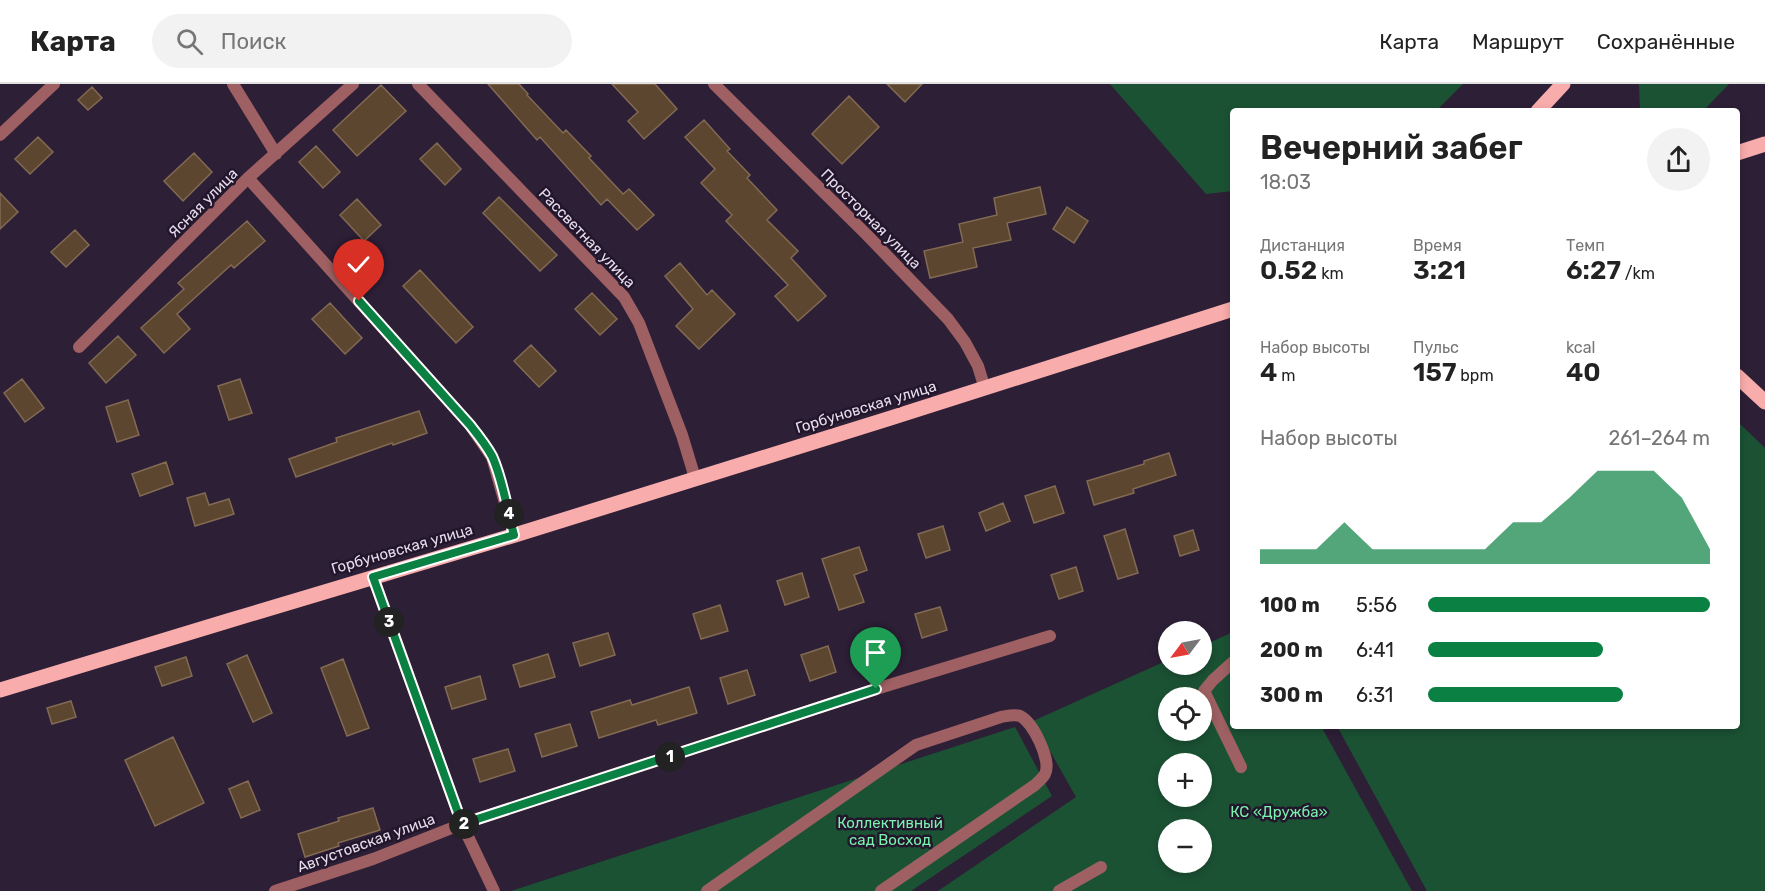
<!DOCTYPE html>
<html lang="ru">
<meta charset="utf-8">
<style>
:root{--surface:#fff;--page:#f2f2f2;--text:#222;--muted:#767676;--line:#e0e0e0;--accent:#0b8043}
body{margin:0;font-family:Rubik,sans-serif;background:var(--page);color:var(--text);height:100vh;display:flex;flex-direction:column;font-size:22px;white-space:nowrap}
*{box-sizing:border-box;margin:0}
p{font-size:20px;color:var(--muted)}
.icon{flex:none;width:33px;height:33px;fill:none;stroke:currentColor;stroke-width:2;stroke-linecap:round;stroke-linejoin:round}
.map{position:relative;flex:1;overflow:hidden}
.drawer{position:absolute;left:1230px;top:24px;width:510px;height:621px;display:flex;flex-direction:column;background:var(--surface);border-radius:6px;box-shadow:0 3px 9px #0003}
.drawer>*{flex:none}
.needle{width:39px;rotate:238deg}
.controls{position:absolute;left:1158px;top:537px;display:grid;gap:12px}
.controls a{display:grid;place-items:center;width:54px;height:54px;border-radius:50%;background:var(--surface);box-shadow:0 3px 9px #0003;font-size:30px}
.pin{position:absolute;display:grid;place-items:center;width:51px;height:51px;color:#fff;margin:-62px -26px;border-radius:50% 50% 50% 0;rotate:-45deg;box-shadow:0 0 6px #0007}
.pin .icon{rotate:45deg}
.km{position:absolute;width:30px;height:30px;margin:-15px;border-radius:50%;background:#222;color:#fff;font-size:16px;line-height:30px;text-align:center}
.round{display:grid;place-items:center;flex:none;width:63px;height:63px;border-radius:32px;background:var(--page)}
.overview{display:flex;align-items:center;justify-content:space-between;height:102px;padding:0 30px}
h1{font-size:33px;font-weight:600;line-height:45px}
.stats{display:grid;grid-template-columns:repeat(3,1fr);gap:9px;height:102px;padding:6px 30px}
.stats div{display:grid;align-content:center}
.stats b{font-size:26px;font-weight:600}
.stats small{font-size:16px;font-weight:400}
.stats p{font-size:16px}
.chart{height:168px;padding:12px 30px}
.chart p{display:flex;justify-content:space-between}
.chart svg{width:100%;height:108px;margin-top:6px;fill:var(--accent);opacity:.7}
ul{padding:0 30px;list-style:none;font-size:20px}
li{display:grid;grid-template-columns:96px 72px 1fr;align-items:center;height:45px}
li i{height:15px;border-radius:8px;background:var(--accent)}
header{display:flex;align-items:center;gap:36px;box-sizing:border-box;height:84px;padding:0 30px;background:var(--surface);border-bottom:2px solid var(--line)}
header strong{font-size:28px}
nav{display:flex;gap:33px;margin-inline-start:auto;font-size:21px}
.search{width:420px;height:54px;background:var(--page);display:flex;align-items:center;gap:15px;box-sizing:border-box;padding:0 21px;border-radius:33px;color:var(--muted);font-size:22px}
.map>svg:first-child{display:block}
</style>
<header>
<strong>Карта</strong>
<div class="search"><svg class="icon" aria-label="search" viewBox="0 0 24 24"><circle cx="10" cy="10" r="6"/><path d="M15 15l6 6"/></svg>Поиск</div>
<nav><a>Карта</a><a>Маршрут</a><a>Сохранённые</a></nav>
</header>
<div class="map">
<svg width="1765" height="807" viewBox="0 0 1765 807">
<rect width="100%" height="100%" fill="#2d1f36"/>
<path fill="#1b5234" fill-rule="evenodd" d="M1110,0h353l-27,27h-203v80l-27,3z
M1639,0h90l-26,27h-63z
M1737,337l28,27v443h-338l-90,-165h400z
M1233,548v94h88l91,165h-474l138,-94 -43,-76 135,-61v4h34v-18zM1168,614h34v32h-34zM1168,680h34v32h-34zM1168,746h34v32h-34z
M1015,643l37,69 -141,95h-400z"/>
<path fill="#5c4630" stroke="#826a53" stroke-width="1.5" d="M488,0h31l9,10 -1,1 36,38 3,-3 25,26 -2,2 34,36 6,-5 25,26 -17,15 -30,-31 -6,6 -61,-68 -3,3z
M612,0h43l22,25 -33,30 -16,-18 10,-9z
M887,0h35l-17,18z
M381,1l25,26 -49,45 -24,-26z
M92,3l10,11 -14,12 -10,-10z
M849,12l30,31 -37,37 -30,-30z
M704,36l26,29 -3,2 23,24 -3,3 30,32 -10,10 31,31 -7,7 35,38 -28,25 -23,-25 13,-11 -62,-64 6,-6 -31,-32 14,-14 -30,-32z
M38,53l15,15 -23,22 -15,-15z
M437,59l24,26 -16,16 -25,-26z
M316,62l24,26 -17,16 -24,-26z
M194,69l18,19 -29,29 -19,-20z
M1040,103l6,27 -39,9 4,17 -38,8 4,19 -47,11 -6,-27 39,-9 -4,-18 38,-9 -3,-17z
M0,109l18,19 -18,17z
M499,113l58,58 -17,16 -57,-58z
M357,115l24,26 -17,16 -24,-26z
M1067,123l21,14 -14,22 -21,-14z
M247,137l18,20 -31,27 -3,-3 -54,49 13,15 -26,24 -23,-25 43,-39 -6,-6z
M75,146l14,15 -23,22 -15,-15z
M680,179l27,32 5,-5 23,24 -36,35 -23,-23 17,-17 -28,-33z
M420,186l53,57 -17,16 -53,-57z
M592,209l25,26 -17,16 -25,-26z
M330,219l32,35 -17,16 -33,-35z
M118,252l18,19 -30,28 -17,-20z
M531,261l25,26 -17,16 -25,-26z
M22,295l22,29 -19,14 -21,-29z
M240,295l12,34 -23,7 -11,-34z
M128,316l11,35 -22,7 -11,-35z
M419,327l8,22 -34,12 -1,-2 -96,34 -7,-18 48,-17 -1,-4z
M1169,369l7,22 -43,14 1,4 -40,12 -7,-24 57,-17v-3z
M166,378l7,22 -33,12 -8,-22z
M1055,402l9,27 -30,10 -9,-27z
M205,409l4,12 20,-6 5,15 -39,12 -8,-28z
M1003,419l7,18 -24,10 -7,-18z
M943,442l7,24 -24,8 -8,-24z
M1125,445l13,44 -20,6 -14,-43z
M1193,446l6,20 -19,6 -6,-20z
M859,463l8,23 -13,5 10,27 -25,8 -17,-51z
M1076,483l7,24 -24,8 -8,-24z
M802,489l7,24 -24,8 -8,-24z
M720,521l8,26 -27,8 -8,-25z
M940,523l7,23 -25,8 -7,-24z
M608,549l7,22 -35,11 -7,-23z
M828,562l8,26 -26,9 -9,-26z
M548,570l7,23 -35,10 -7,-22z
M247,571l25,58 -19,9 -26,-58z
M186,573l6,19 -30,10 -7,-19z
M343,575l26,69 -22,8 -26,-68z
M747,586l8,25 -27,9 -8,-26z
M480,592l6,23 -34,10 -7,-22z
M689,603l8,26 -39,12 -2,-5 -57,18 -8,-26 39,-12 2,5z
M71,617l5,16 -24,7 -5,-16z
M570,640l7,22 -35,11 -7,-23z
M173,653l31,66 -49,23 -30,-66z
M508,665l7,22 -35,11 -7,-23z
M248,697l12,29 -19,8 -12,-29z
M373,724l7,22 -42,13 1,3 -34,11 -7,-23 41,-13 -1,-3z"/>
<g fill="none" stroke-linecap="round" stroke-linejoin="round">
<path stroke="#9e6062" stroke-width="12" d="M233,0l43,70
M418,0l206,213 15,26 43,112 13,43
M714,0l153,151 81,84 17,23 13,24 7,23
M0,51l54,-51
M248,94l222,247 22,32 22,78
M79,263l169,-169 105,-94
M373,493l89,247 32,67
M1233,578l-20,18 -9,11 37,76
M275,807l98,-32 89,-35 414,-135 174,-53
M707,807l209,-146 85,-28c6,-1 13,-3 19,-1 13,6 32,45 25,58 -2,4 -7,8 -10,11l-154,106
M1059,807l42,-24"/>
<path stroke="#f9acac" stroke-width="15" d="M1538,27l25,-27
M1737,69l28,-9
M1737,292l28,26
M0,606c171,-53 344,-103 515,-155 240,-74 479,-149 718,-226"/>
</g>
<g fill="none" stroke-linecap="round" stroke-linejoin="round">
<g stroke="#fff" stroke-width="12">
<path id="route" d="M359,217l111,124c8,10 16,20 22,31 11,24 15,54 22,79l-141,42 89,247 414,-135"/>
</g>
<use href="#route" stroke="#0b8043" stroke-width="8"/>
</g>
<g text-anchor="middle" stroke-width="5" stroke-linejoin="round" paint-order="stroke">
<g font-size="15" fill="#e6ddec" stroke="#23162c">
<text transform="translate(203 119) rotate(-45)" y="5">Ясная улица</text>
<text transform="translate(871 135) rotate(45)" y="5">Просторная улица</text>
<text transform="translate(587 154) rotate(46)" y="5">Рассветная улица</text>
<text transform="translate(866 323) rotate(-17)" y="5">Горбуновская улица</text>
<text transform="translate(402 465) rotate(-16)" y="5">Горбуновская улица</text>
<text transform="translate(366 759) rotate(-20)" y="5">Августовская улица</text>
</g>
<g font-size="15" fill="#79f2ac" stroke="#23162c">
<text x="1279" y="733">КС «Дружба»</text>
<text x="890" y="744">Коллективный<tspan x="890" dy="17">сад Восход</tspan></text>
</g>
</g>
</svg>
<div class="controls">
<a><svg class="needle" viewBox="-14 -14 28 28"><path d="M0-13l5 13h-10z" fill="#e53935"/><path d="M0 13l5-13h-10z" fill="#767676"/></svg></a>
<a><svg class="icon" aria-label="locate" viewBox="0 0 24 24"><circle cx="12" cy="12" r="6"/><path d="M12 2v4M12 18v4M2 12h4M18 12h4"/></svg></a>
<a>+</a>
<a>−</a>
</div>
<div class="pin" style="left:876px;top:605px;background:#1e9e55"><svg class="icon" aria-label="arrive" viewBox="0 0 24 24"><path d="M6 21V4h12l-3 4 3 4H6"/></svg></div>
<div class="pin" style="left:359px;top:217px;background:#d93025"><svg class="icon" aria-label="check" viewBox="0 0 24 24"><path d="M5 12l5 5 9-10"/></svg></div>
<b class="km" style="left:670px;top:673px">1</b>
<b class="km" style="left:464px;top:740px">2</b>
<b class="km" style="left:389px;top:538px">3</b>
<b class="km" style="left:509px;top:430px">4</b>
<section class="drawer">
<div class="overview"><div><h1>Вечерний забег</h1><p>18:03</p></div><a class="round"><svg class="icon" aria-label="share" viewBox="0 0 24 24"><path d="M12 15V3M7 8l5-5 5 5M5 13v7h14v-7"/></svg></a></div>
<div class="stats">
<div><p>Дистанция</p><b>0.52<small> km</small></b></div>
<div><p>Время</p><b>3:21</b></div>
<div><p>Темп</p><b>6:27<small> /km</small></b></div>
</div>
<div class="stats">
<div><p>Набор высоты</p><b>4<small> m</small></b></div>
<div><p>Пульс</p><b>157<small> bpm</small></b></div>
<div><p>kcal</p><b>40</b></div>
</div>
<div class="chart"><p><span>Набор высоты</span>261–264 m</p>
<svg viewBox="0 0 160 44" preserveAspectRatio="none"><path d="M0 44V38L10 38L20 38L30 27L40 38L50 38L60 38L70 38L80 38L90 27L100 27L110 17L120 6L130 6L140 6L150 17L160 38V44z"/></svg>
</div>
<ul>
<li><b>100 m</b>5:56<i style="width:100%"></i></li>
<li><b>200 m</b>6:41<i style="width:62%"></i></li>
<li><b>300 m</b>6:31<i style="width:69%"></i></li>
</ul>
</section>
</div>
